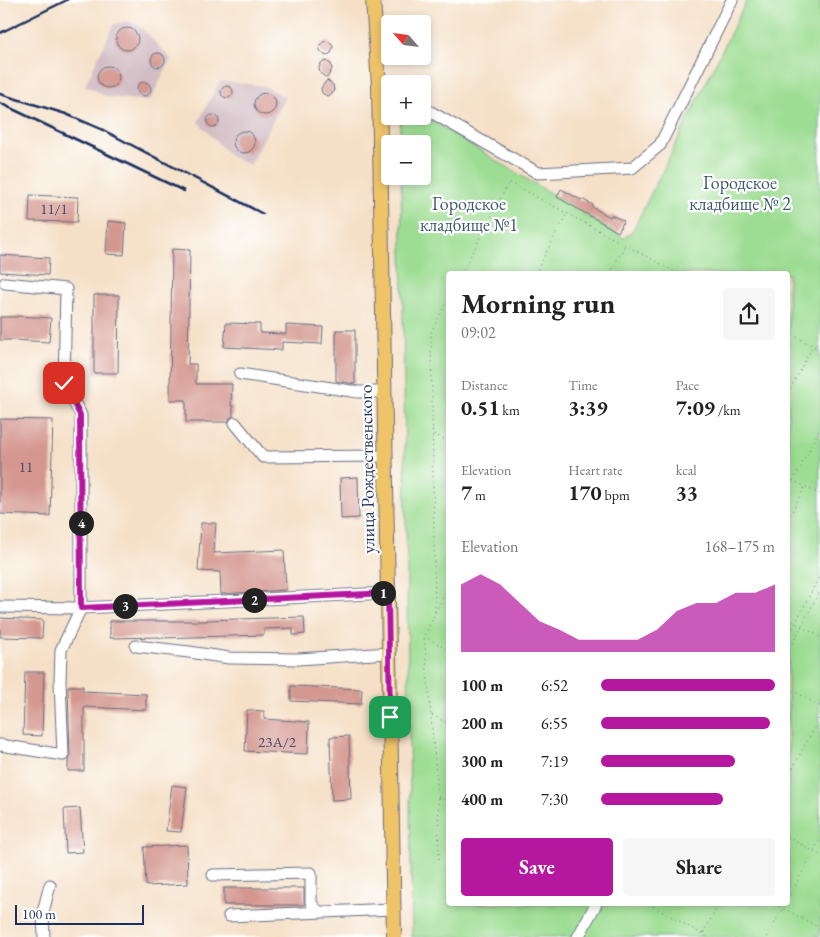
<!DOCTYPE html>
<meta charset="utf-8">
<style>
:root{--surface:#fff;--page:#f6f6f6;--text:#222;--muted:#767676;--accent:#b5179e}
body{margin:0;font-family:"EB Garamond",serif;background:var(--page);color:var(--text);height:100vh;display:flex;flex-direction:column;font-size:19px;white-space:nowrap}
*{box-sizing:border-box;margin:0}
p{font-size:16px;color:var(--muted)}
.icon{flex:none;width:28px;height:28px;fill:none;stroke:currentColor;stroke-width:2;stroke-linecap:round;stroke-linejoin:round}
.map{position:relative;flex:1;overflow:hidden}
.details{position:absolute;left:446px;top:271px;width:344px;height:635px;display:flex;flex-direction:column;background:var(--surface);border-radius:5px;box-shadow:0 2px 8px #0003}
.details>*{flex:none}
.needle{width:32px;rotate:298deg}
.buttons{position:absolute;left:381px;top:15px;display:grid;gap:10px}
.buttons a{display:grid;place-items:center;width:50px;height:50px;border-radius:5px;background:var(--surface);box-shadow:0 2px 8px #0003;font-size:25px}
.scale{position:absolute;left:15px;bottom:12px;width:129px;box-sizing:border-box;padding-left:5px;border:2px solid #1b2f5e;border-top:0;font-size:14px;line-height:18px;white-space:nowrap;color:#1b2f5e;-webkit-text-stroke:4px #fff;paint-order:stroke}
.pin{position:absolute;display:grid;place-items:center;width:42px;height:42px;color:#fff;margin:-21px;border-radius:10px;box-shadow:0 2px 8px #0006}
.km{position:absolute;width:25px;height:25px;margin:-12px;border-radius:50%;background:#222;color:#fff;font-size:14px;line-height:25px;text-align:center}
.round{display:grid;place-items:center;flex:none;width:52px;height:52px;border-radius:5px;background:var(--page)}
.overview{display:flex;align-items:center;justify-content:space-between;height:85px;padding:0 15px}
h1{font-size:28px;font-weight:700;line-height:38px}
.metrics{display:grid;grid-template-columns:repeat(3,1fr);gap:8px;height:85px;padding:5px 15px}
.metrics div{display:grid;align-content:center}
.metrics b{font-size:21px;font-weight:700}
.metrics small{font-size:14px;font-weight:400}
.metrics p{font-size:14px}
.chart{height:140px;padding:10px 15px}
.chart p{display:flex;justify-content:space-between}
.chart svg{width:100%;height:90px;margin-top:5px;fill:var(--accent);opacity:.7}
.primary-button{display:flex;gap:10px;margin-top:auto;padding:10px 15px}
.primary-button a{flex:1;height:58px;border-radius:5px;background:var(--accent);color:#fff;font-size:20px;font-weight:700;line-height:58px;text-align:center}
.primary-button a+a{background:var(--page);color:var(--text)}
ul{padding:0 15px;list-style:none;font-size:16px}
li{display:grid;grid-template-columns:80px 60px 1fr;align-items:center;height:38px}
li i{height:12px;border-radius:6px;background:var(--accent)}
.map>svg:first-child{display:block}
</style>
<div class="map">
<svg width="820" height="937" viewBox="0 0 820 937">
<rect width="100%" height="100%" fill="#fff"/>
<filter id="ink" filterUnits="userSpaceOnUse"><feTurbulence type="fractalNoise" baseFrequency=".02" numOctaves="2"/><feDisplacementMap in="SourceGraphic" scale="10" xChannelSelector="R" yChannelSelector="G"/><feConvolveMatrix kernelMatrix="1 2 1 2 8 2 1 2 1" color-interpolation-filters="sRGB"/></filter>
<filter id="wash" filterUnits="userSpaceOnUse"><feTurbulence type="fractalNoise" baseFrequency=".0096" numOctaves="4" result="noise"/><feDisplacementMap in="SourceGraphic" scale="20" xChannelSelector="R" yChannelSelector="G"/><feGaussianBlur stdDeviation="1.12" result="paint"/><feColorMatrix in="noise" values="0 0 0 0 0 0 0 0 0 0 0 0 0 0 0 0 0 1.4 0 .05"/><feComposite in="paint" operator="in"/></filter>
<g filter="url(#wash)">
<rect width="100%" height="100%" fill="#f5e0c7"/>
<path fill="#d2bdc5" d="M128,21l13,6 30,32 -21,42 -43,-4 -22,-12 29,-61z
M220,81l44,5 21,11 -35,68 -20,-9 -32,-34z"/>
<path fill="#9ddd93" stroke="#5c8678" fill-rule="evenodd" d="M747,0h73v937h-408l-11,-761h21v-32h-22v-28h23l201,122 9,-8zM449,274h339v630h-339z"/>
<g id="blocks">
<path fill="#d4978f" d="M116 39a11 11 0 1 1 22 0a11 11 0 1 1-22 0Z
M325,41l4,1 4,4v2l-2,5 -5,3 -5,-4 -2,-4 1,-3z
M151 60a7 7 0 1 1 14 0a7 7 0 1 1-14 0Z
M326,61l5,3 1,5 -5,9 -7,-5 -1,-5 2,-5z
M97 77a11 11 0 1 1 22 0a11 11 0 1 1-22 0Z
M327,80l6,5 1,5 -2,4 -5,2 -5,-3 -1,-5z
M137 89a7 7 0 1 1 14 0a7 7 0 1 1-14 0Z
M221 92a6 6 0 1 1 12 0a6 6 0 1 1-12 0Z
M254 104a11 11 0 1 1 22 0a11 11 0 1 1-22 0Z
M207 121a6 6 0 1 1 12 0a6 6 0 1 1-12 0Z
M233 142a11 11 0 1 1 22 0a11 11 0 1 1-22 0Z
M561,189l20,11 1,-1 11,6 -1,2 18,10 1,-2 13,6 -6,11 -61,-35z
M30,195l48,2 -1,25 -48,-1z
M108,221l18,2 -2,32 -18,-1z
M172,249l18,1 -2,114h8v20h36l-1,22h2v10l-3,2 -2,4h-42v-22h-16z
M0,255l49,3 -1,17 -48,-3z
M94,295h25l-1,78h-24z
M17,316l34,2 -2,24 -37,-2h-12v-23h17z
M226,323l34,1v9l26,1v-9l37,2 -1,17 -40,-2v8l-58,-3z
M336,330h19v54l-19,-3z
M0,419l53,1 -3,96 -50,-2z
M358,477l1,41 -18,1 -1,-41z
M201,523h15l-2,30 70,-3 2,40 -65,4 -1,-22 -22,-1z
M304,617l1,17 -12,1v-7l-29,1v6l-104,3v-1l-50,1v-17h97v-1z
M0,618l43,2 -1,18 -42,-1z
M25,672h19l-2,64 -19,-1z
M68,686h15v5l63,3v16l-62,-3v64h-16v-11l2,-5z
M291,686l71,3 -1,15 -70,-3z
M247,710l17,1v8l45,3 -1,32 -63,-3z
M349,736l2,63 -19,1 -2,-63z
M172,785l15,2 -6,45 -15,-1z
M80,808l3,44 -17,1 -2,-44z
M187,845l1,39 -42,2 -2,-39z
M224,888h80v17h-80z"/>
</g>
</g>
<g filter="url(#ink)">
<use href="#blocks" fill-opacity="0" stroke="#676d83" stroke-width="1"/>
<g fill="none" stroke-linecap="round" stroke-linejoin="round">
<g stroke="#676d83" stroke-width="13">
<path id="minor" d="M422,107l116,66 94,-5 28,-23 72,-145
M240,374l118,18h26
M235,423l28,34 122,-1
M0,607l81,1 307,-15
M136,646l53,6 40,6 69,1 91,-6
M0,745l63,10 -3,-74 1,-31 20,-42v-193l-17,-32 2,-94 -61,-6
M213,875l98,-2v29l2,4 6,6
M229,916l164,-7
M44,937l-1,-25 7,-27
M578,937l18,-33"/>
</g>
<g stroke="#676d83" stroke-width="16">
<path id="major" d="M373,0l6,85 15,852"/>
</g>
<path stroke="#676d83" stroke-width="1" stroke-dasharray="1 4" stroke-linecap="butt" d="M461,274l48,-92 170,92
M535,274l32,-61
M610,274l15,-29
M788,332l32,18
M788,393l25,-47
M434,434l15,8
M788,478l32,16
M793,481l27,-52
M788,520l17,-34
M435,612l14,-26
M788,619l32,18
M424,636l25,15
M788,637l32,-62
M788,652l32,-61
M788,688l32,18
M432,715l17,9
M788,777l32,-60
M438,797l11,5
M788,837l32,18
M439,859l-1,-62 -14,-161 11,-22 -4,-282 18,-34
M788,899l32,-60
M649,904l58,33
M775,904l45,24
M703,933l16,-29
M767,937l18,-33"/>
<use href="#minor" stroke="#fff" stroke-width="11"/>
<use href="#major" stroke="#efc469" stroke-width="14"/>
<path stroke="#1b2f5e" stroke-width="2.5" d="M0,33l67,-33
M0,94l66,20 37,16 160,84
M0,103l184,88"/>
</g>
</g>
<g fill="none" stroke-linecap="round" stroke-linejoin="round" filter="url(#ink)">
<g stroke="#fff" stroke-width="10">
<path id="route" d="M64,383l16,32 1,193 307,-15 2,124"/>
</g>
<use href="#route" stroke="#b5179e" stroke-width="6"/>
</g>
<g text-anchor="middle" stroke-width="4.5" stroke-linejoin="round" paint-order="stroke">
<g font-size="15" fill="#49496a">
<text x="54" y="214">11/1</text>
<text x="26" y="472">11</text>
<text x="277" y="747">23А/2</text>
</g>
<g font-size="18" fill="#3c5a6b" stroke="#fff">
<text x="740" y="189">Городское<tspan x="740" dy="21">кладбище № 2</tspan></text>
<text x="469" y="210">Городское<tspan x="469" dy="21">кладбище №1</tspan></text>
</g>
<g font-size="18" fill="#1b2f5e" stroke="#fff">
<text transform="translate(367 469) rotate(-91)" y="6">улица Рождественского</text>
</g>
</g>
</svg>
<div class="buttons">
<a><svg class="needle" viewBox="-14 -14 28 28"><path d="M0-13l5 13h-10z" fill="#e53935"/><path d="M0 13l5-13h-10z" fill="#767676"/></svg></a>
<a>+</a>
<a>−</a>
</div>
<div class="scale">100 m</div>
<div class="pin" style="left:390px;top:717px;background:#1e9e55"><svg class="icon" aria-label="arrive" viewBox="0 0 24 24"><path d="M6 21V4h12l-3 4 3 4H6"/></svg></div>
<div class="pin" style="left:64px;top:383px;background:#d93025"><svg class="icon" aria-label="check" viewBox="0 0 24 24"><path d="M5 12l5 5 9-10"/></svg></div>
<b class="km" style="left:383px;top:593px">1</b>
<b class="km" style="left:254px;top:600px">2</b>
<b class="km" style="left:125px;top:606px">3</b>
<b class="km" style="left:81px;top:523px">4</b>
<section class="details">
<div class="overview"><div><h1>Morning run</h1><p>09:02</p></div><a class="round"><svg class="icon" aria-label="share" viewBox="0 0 24 24"><path d="M12 15V3M7 8l5-5 5 5M5 13v7h14v-7"/></svg></a></div>
<div class="metrics">
<div><p>Distance</p><b>0.51<small> km</small></b></div>
<div><p>Time</p><b>3:39</b></div>
<div><p>Pace</p><b>7:09<small> /km</small></b></div>
</div>
<div class="metrics">
<div><p>Elevation</p><b>7<small> m</small></b></div>
<div><p>Heart rate</p><b>170<small> bpm</small></b></div>
<div><p>kcal</p><b>33</b></div>
</div>
<div class="chart"><p><span>Elevation</span>168–175 m</p>
<svg viewBox="0 0 160 44" preserveAspectRatio="none"><path d="M0 44V11L10 6L20 11L30 20L40 29L50 33L60 38L70 38L80 38L90 38L100 33L110 24L120 20L130 20L140 15L150 15L160 11V44z"/></svg>
</div>
<ul>
<li><b>100 m</b>6:52<i style="width:100%"></i></li>
<li><b>200 m</b>6:55<i style="width:97%"></i></li>
<li><b>300 m</b>7:19<i style="width:77%"></i></li>
<li><b>400 m</b>7:30<i style="width:70%"></i></li>
</ul>
<div class="primary-button"><a>Save</a><a>Share</a></div>
</section>
</div>
